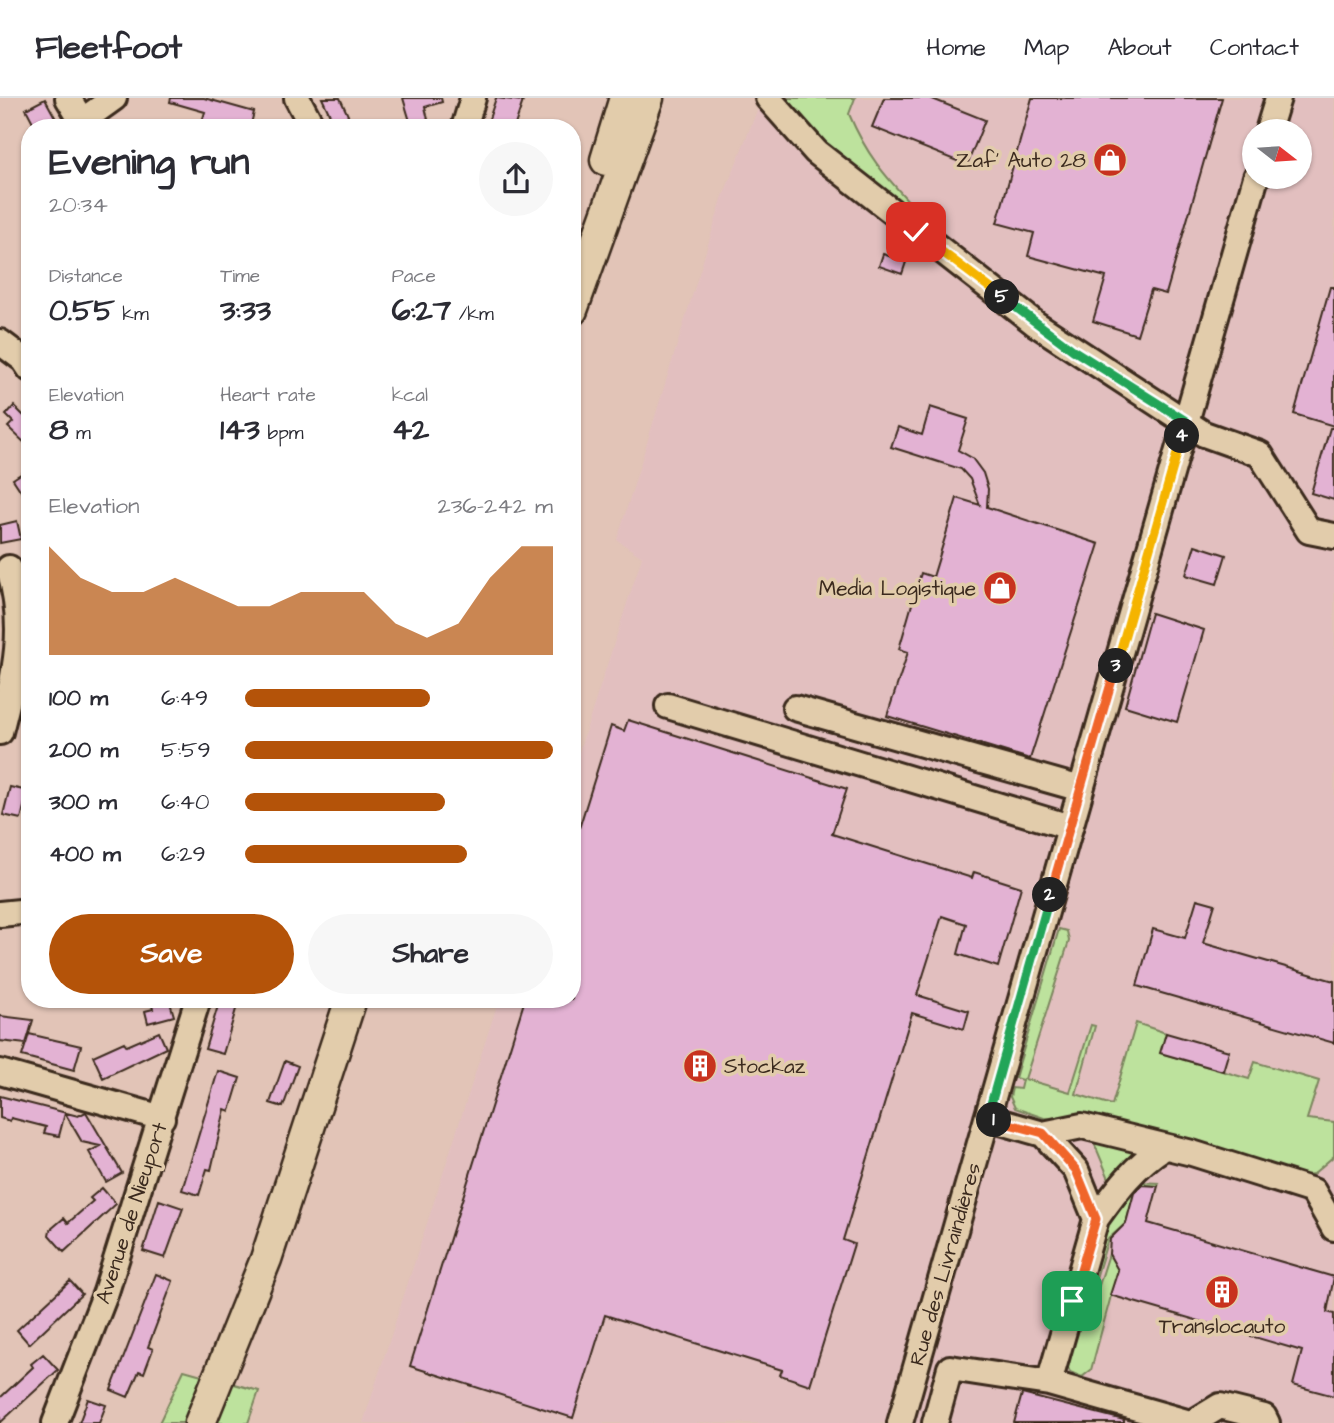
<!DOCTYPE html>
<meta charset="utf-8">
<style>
:root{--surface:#fff;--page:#f7f7f7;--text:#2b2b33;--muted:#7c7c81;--line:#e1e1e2;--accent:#b45309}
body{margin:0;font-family:"Architects Daughter",sans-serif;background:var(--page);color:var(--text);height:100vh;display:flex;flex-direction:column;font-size:26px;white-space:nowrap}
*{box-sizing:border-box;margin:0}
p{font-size:23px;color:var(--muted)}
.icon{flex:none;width:38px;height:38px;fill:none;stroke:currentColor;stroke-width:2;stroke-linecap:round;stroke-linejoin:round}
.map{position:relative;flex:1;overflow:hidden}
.drawer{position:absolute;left:21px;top:21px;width:560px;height:889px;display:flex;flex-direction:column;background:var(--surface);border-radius:28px;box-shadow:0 2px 5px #0004}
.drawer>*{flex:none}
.needle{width:46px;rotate:107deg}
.fabs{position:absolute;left:1242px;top:21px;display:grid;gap:14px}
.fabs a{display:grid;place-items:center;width:70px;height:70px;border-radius:50%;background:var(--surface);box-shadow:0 2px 5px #0004;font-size:35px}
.pin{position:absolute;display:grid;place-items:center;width:60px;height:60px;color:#fff;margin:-30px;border-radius:14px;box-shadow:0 4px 10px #0006}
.km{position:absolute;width:35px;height:35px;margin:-18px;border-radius:50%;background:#222;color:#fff;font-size:19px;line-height:35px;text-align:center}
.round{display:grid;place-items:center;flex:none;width:74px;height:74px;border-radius:37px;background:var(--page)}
.headline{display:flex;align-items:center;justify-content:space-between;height:119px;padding:0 28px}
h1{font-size:38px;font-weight:700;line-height:52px}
.stats{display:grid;grid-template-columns:repeat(3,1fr);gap:10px;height:119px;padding:7px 28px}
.stats div{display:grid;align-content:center}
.stats b{font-size:30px;font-weight:700}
.stats small{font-size:19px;font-weight:400}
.stats p{font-size:19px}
.chart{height:196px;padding:14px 28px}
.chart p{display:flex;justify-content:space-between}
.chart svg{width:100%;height:126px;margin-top:7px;fill:var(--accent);opacity:.7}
.action{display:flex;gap:14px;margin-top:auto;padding:14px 28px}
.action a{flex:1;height:80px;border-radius:42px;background:var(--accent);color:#fff;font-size:28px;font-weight:700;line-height:80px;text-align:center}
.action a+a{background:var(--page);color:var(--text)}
ul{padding:0 28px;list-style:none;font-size:23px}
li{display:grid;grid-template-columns:112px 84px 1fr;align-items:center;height:52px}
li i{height:18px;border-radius:9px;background:var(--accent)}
header{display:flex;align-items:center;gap:42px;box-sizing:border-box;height:98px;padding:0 35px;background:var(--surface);border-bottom:2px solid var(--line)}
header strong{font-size:33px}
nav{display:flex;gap:38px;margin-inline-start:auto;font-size:24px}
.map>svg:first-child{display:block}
</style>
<header>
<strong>Fleetfoot</strong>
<nav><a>Home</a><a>Map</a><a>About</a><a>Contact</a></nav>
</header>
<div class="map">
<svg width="1334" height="1325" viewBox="0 0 1334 1325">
<rect width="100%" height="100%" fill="#e2c4b7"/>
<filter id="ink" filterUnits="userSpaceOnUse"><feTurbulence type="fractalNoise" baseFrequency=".0143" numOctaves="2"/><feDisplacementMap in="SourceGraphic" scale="14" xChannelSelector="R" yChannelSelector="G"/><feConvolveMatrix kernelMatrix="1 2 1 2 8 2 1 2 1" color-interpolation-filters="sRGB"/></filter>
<g filter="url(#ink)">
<path fill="#e2bfbf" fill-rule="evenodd" d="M762,0h572v1325h-971l136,-424h73v-226l70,-216 -25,-17 105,-341zM1255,33h45v46h-45z"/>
<path fill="#bde29d" stroke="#7c865e" stroke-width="2" d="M779,0h76l-6,16c17,40 35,61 64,92l-5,4 -95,-72z
M1059,831l8,2 2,10 -44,138 45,13 21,-67 4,1 -19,68 36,11 24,-82 30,10 -5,20 88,26 6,-17 64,19 -12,38 27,3v34l-21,18 -14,2 -206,-53 -49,-5 -29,-10 -5,-11 2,-9 8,1 2,-9 -7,-2z
M1092,1040l52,9 -34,34z
M1137,1084l22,1 -1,3h-22l-10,37 -18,16 -16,52 -7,-2 17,-58z
M1109,1156l9,16 -27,100 -9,7 -12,-5 -4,-8 17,-69 12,3z
M184,1272l75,21 -11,32h-89z"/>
<path fill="#e3b2d3" stroke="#3b2a1e" stroke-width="2" d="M171,0h33l50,14 -4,16h-50l5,-16 -35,-10z
M322,0h18l12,26 -16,4z
M403,0h38l1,4 -17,5 5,21h-18z
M496,0l27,3 -9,27h-28z
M884,0h46l55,22 -18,45 -95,-38z
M1032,0h190l-56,196 -15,-4 -14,45 -44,-14 13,-44 -78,-21 6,-23 -37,-10z
M45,1l16,29h-25l-10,-19z
M883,156l23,8 -4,12 -23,-8z
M1330,189h4v139l-40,-12z
M14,308l16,16v26l-22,-21 5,-5 -7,-7z
M930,309l38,12 -10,31 14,8 11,15 5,16 -1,18 112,37 -69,215 -143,-43 21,-64 -9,-3 22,-76 12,4 24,-79 23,7 -10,-26 -9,-10 -70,-22 7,-20 24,8z
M1330,330h4v72l-23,-7z
M30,370v37l-17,-26z
M17,423l4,18 -21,4v-18z
M1195,447l31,10 -9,29 -31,-9z
M1151,515l53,17 -27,92 -52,-16z
M628,622l219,69 -15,45 140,44 2,-6 47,15 -23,80 -40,-13 8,-30 -24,-8 -25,79 52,16 -5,18 -52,-16 -69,227 11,4 -44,141 -30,-10 2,-5 -177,-55 -32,103 -163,-52 115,-367h47v-148l39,-125 13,5z
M10,689l18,4 -7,28 -18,-4z
M1197,801l18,5 -12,39 131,38v62l-197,-57 16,-57 32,9z
M150,901h19l5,17 -26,7 -3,-12 8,-2z
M220,901h19l-16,55 -18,-5z
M0,918l33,4 -7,24 -26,-3z
M159,934l7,16 -63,30 -10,-22 31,-14 3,4z
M1166,935l63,18 -6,20 -63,-18z
M29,936l52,12 -7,24 -52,-14z
M285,963l13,5 -15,41 -13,-4z
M218,973l22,7 -10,33 -5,-2 -14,61 -4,-1 -8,26 -17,-5z
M0,998l78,20 8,-4 36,61 -16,9 -17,-30 11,-6 -18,-4 -17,-29 -6,23 -15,-3 2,-6 -35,-9 -1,3 -10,-3z
M1142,1087l16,1 -10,37 186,54 -7,35 7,2v82l-41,-11 9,-34 -192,-56 8,-25 -9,-16 1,-15 16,-16 8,-30z
M102,1090l14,16 -52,48 -15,-17 1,-5 14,-12 4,5 25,-22 -3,-3z
M159,1102l24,8 -18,50 -22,-7z
M156,1176l17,7 -25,66 5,2 -9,24 -5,-2 -11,26 -17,-7z
M70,1183l12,13 -53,50 -12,-14z
M43,1256l15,16 -58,53v-25l33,-31 -2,-3z
M1022,1296l102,26v3h-110z
M88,1301l18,6 -7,18h-20z"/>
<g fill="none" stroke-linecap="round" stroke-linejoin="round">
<g stroke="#3b2a1e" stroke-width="30">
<path id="minor" d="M68,0l18,30
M297,0l16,30
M768,0l48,54 220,172 168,110 56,20 49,77 25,5
M82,23l32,-23
M464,30l9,-30
M1268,33l10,-33
M0,244l24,18 6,9
M668,608l402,121
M795,610l286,81
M0,634c15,-59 27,-103 9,-164
M0,816l30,-3
M0,974l162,46
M987,1020l56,16 39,-8 110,27 121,38 21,37
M1096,1121c20,-28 39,-54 68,-72
M1049,1285l141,40
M55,1325l51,-131 92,-293
M900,1325l356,-1246
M935,1325l15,-55 99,15 47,-164 -20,-49 -33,-36
M1192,1325l28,-17 44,11 3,6"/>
</g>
<g stroke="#3b2a1e" stroke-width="35">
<path id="major" d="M606,62l19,-62
M572,212l76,-212
M200,1325l66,-164 85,-260"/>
</g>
<use href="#minor" stroke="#e2ccab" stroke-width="24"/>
<use href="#major" stroke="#e2ccab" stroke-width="30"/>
</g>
</g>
<g fill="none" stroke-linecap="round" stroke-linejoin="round" filter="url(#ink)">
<g stroke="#fff" stroke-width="14">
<path id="split-1" d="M994,1022l49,13 33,37 20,49 -24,82"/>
</g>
<g stroke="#fff" stroke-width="14">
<path id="split-2" d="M994,1022l-7,-2 63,-223"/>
</g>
<g stroke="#fff" stroke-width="14">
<path id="split-3" d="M1050,797l66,-229"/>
</g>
<g stroke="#fff" stroke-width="14">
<path id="split-4" d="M1116,568l66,-230"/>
</g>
<g stroke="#fff" stroke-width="14">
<path id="split-5" d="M1002,199l71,53 113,71 -4,15"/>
</g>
<g stroke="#fff" stroke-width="14">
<path id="split-6" d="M916,134l86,65"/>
</g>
<use href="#split-1" stroke="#f0652b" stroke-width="9"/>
<use href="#split-2" stroke="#22a559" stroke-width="9"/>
<use href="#split-3" stroke="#f0652b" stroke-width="9"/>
<use href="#split-4" stroke="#f5b400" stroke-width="9"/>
<use href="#split-5" stroke="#22a559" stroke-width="9"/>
<use href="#split-6" stroke="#f5b400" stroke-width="9"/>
</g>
<defs>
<g id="shop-disc" transform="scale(1.75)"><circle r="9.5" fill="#c8321e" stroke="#e2ccab"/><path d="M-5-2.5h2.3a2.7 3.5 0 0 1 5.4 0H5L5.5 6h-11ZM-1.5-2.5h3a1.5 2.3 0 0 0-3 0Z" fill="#fff"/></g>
<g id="building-disc" transform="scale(1.75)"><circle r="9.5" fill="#c8321e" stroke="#e2ccab"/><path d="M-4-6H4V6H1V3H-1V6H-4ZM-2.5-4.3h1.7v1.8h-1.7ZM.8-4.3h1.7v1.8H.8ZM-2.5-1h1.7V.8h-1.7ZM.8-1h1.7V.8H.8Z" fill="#fff"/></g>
</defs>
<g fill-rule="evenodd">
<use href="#shop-disc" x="1110" y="62"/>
<use href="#shop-disc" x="1000" y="490"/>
<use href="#building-disc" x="700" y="968"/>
<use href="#building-disc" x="1222" y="1194"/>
</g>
<g text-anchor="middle" stroke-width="7" stroke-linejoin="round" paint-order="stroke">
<g font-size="21" fill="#3b2a1e" stroke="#e2ccab" text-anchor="end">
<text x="1086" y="69">Zaf' Auto 28</text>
<text x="976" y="497">Media Logistique</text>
<text x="724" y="975" text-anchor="start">Stockaz</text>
<text x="1222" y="1235" text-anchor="middle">Translocauto</text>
</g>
<g font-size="21" fill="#3b2a1e" stroke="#e2ccab">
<text transform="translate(131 1115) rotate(-72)" y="7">Avenue de Nieuport</text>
<text transform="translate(945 1166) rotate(-74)" y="7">Rue des Livraindières</text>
</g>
</g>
</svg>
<div class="fabs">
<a><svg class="needle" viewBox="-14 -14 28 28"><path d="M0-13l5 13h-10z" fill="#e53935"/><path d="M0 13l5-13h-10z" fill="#7c7c81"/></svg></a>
</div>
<div class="pin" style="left:1072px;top:1203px;background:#1e9e55"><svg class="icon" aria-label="arrive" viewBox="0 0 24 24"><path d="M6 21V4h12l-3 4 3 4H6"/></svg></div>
<div class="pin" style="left:916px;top:134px;background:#d93025"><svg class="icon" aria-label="check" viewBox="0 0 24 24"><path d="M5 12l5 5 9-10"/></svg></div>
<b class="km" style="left:994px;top:1022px">1</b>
<b class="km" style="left:1050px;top:797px">2</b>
<b class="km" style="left:1116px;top:568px">3</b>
<b class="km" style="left:1182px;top:338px">4</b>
<b class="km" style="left:1002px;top:199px">5</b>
<section class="drawer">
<div class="headline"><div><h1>Evening run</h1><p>20:34</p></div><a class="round"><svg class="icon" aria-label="share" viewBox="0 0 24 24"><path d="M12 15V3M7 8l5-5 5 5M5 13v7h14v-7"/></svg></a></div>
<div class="stats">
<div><p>Distance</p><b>0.55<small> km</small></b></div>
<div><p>Time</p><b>3:33</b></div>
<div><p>Pace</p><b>6:27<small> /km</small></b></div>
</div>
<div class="stats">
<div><p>Elevation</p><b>8<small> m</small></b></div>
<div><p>Heart rate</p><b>143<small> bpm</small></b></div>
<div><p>kcal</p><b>42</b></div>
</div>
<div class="chart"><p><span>Elevation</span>236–242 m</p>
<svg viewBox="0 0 160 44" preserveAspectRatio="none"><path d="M0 44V6L10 17L20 22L30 22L40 17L50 22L60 27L70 27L80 22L90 22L100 22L110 33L120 38L130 33L140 17L150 6L160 6V44z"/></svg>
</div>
<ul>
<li><b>100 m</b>6:49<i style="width:60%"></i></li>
<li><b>200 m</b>5:59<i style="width:100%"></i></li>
<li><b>300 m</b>6:40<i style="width:65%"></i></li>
<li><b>400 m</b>6:29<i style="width:72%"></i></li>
</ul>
<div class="action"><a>Save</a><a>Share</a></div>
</section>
</div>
